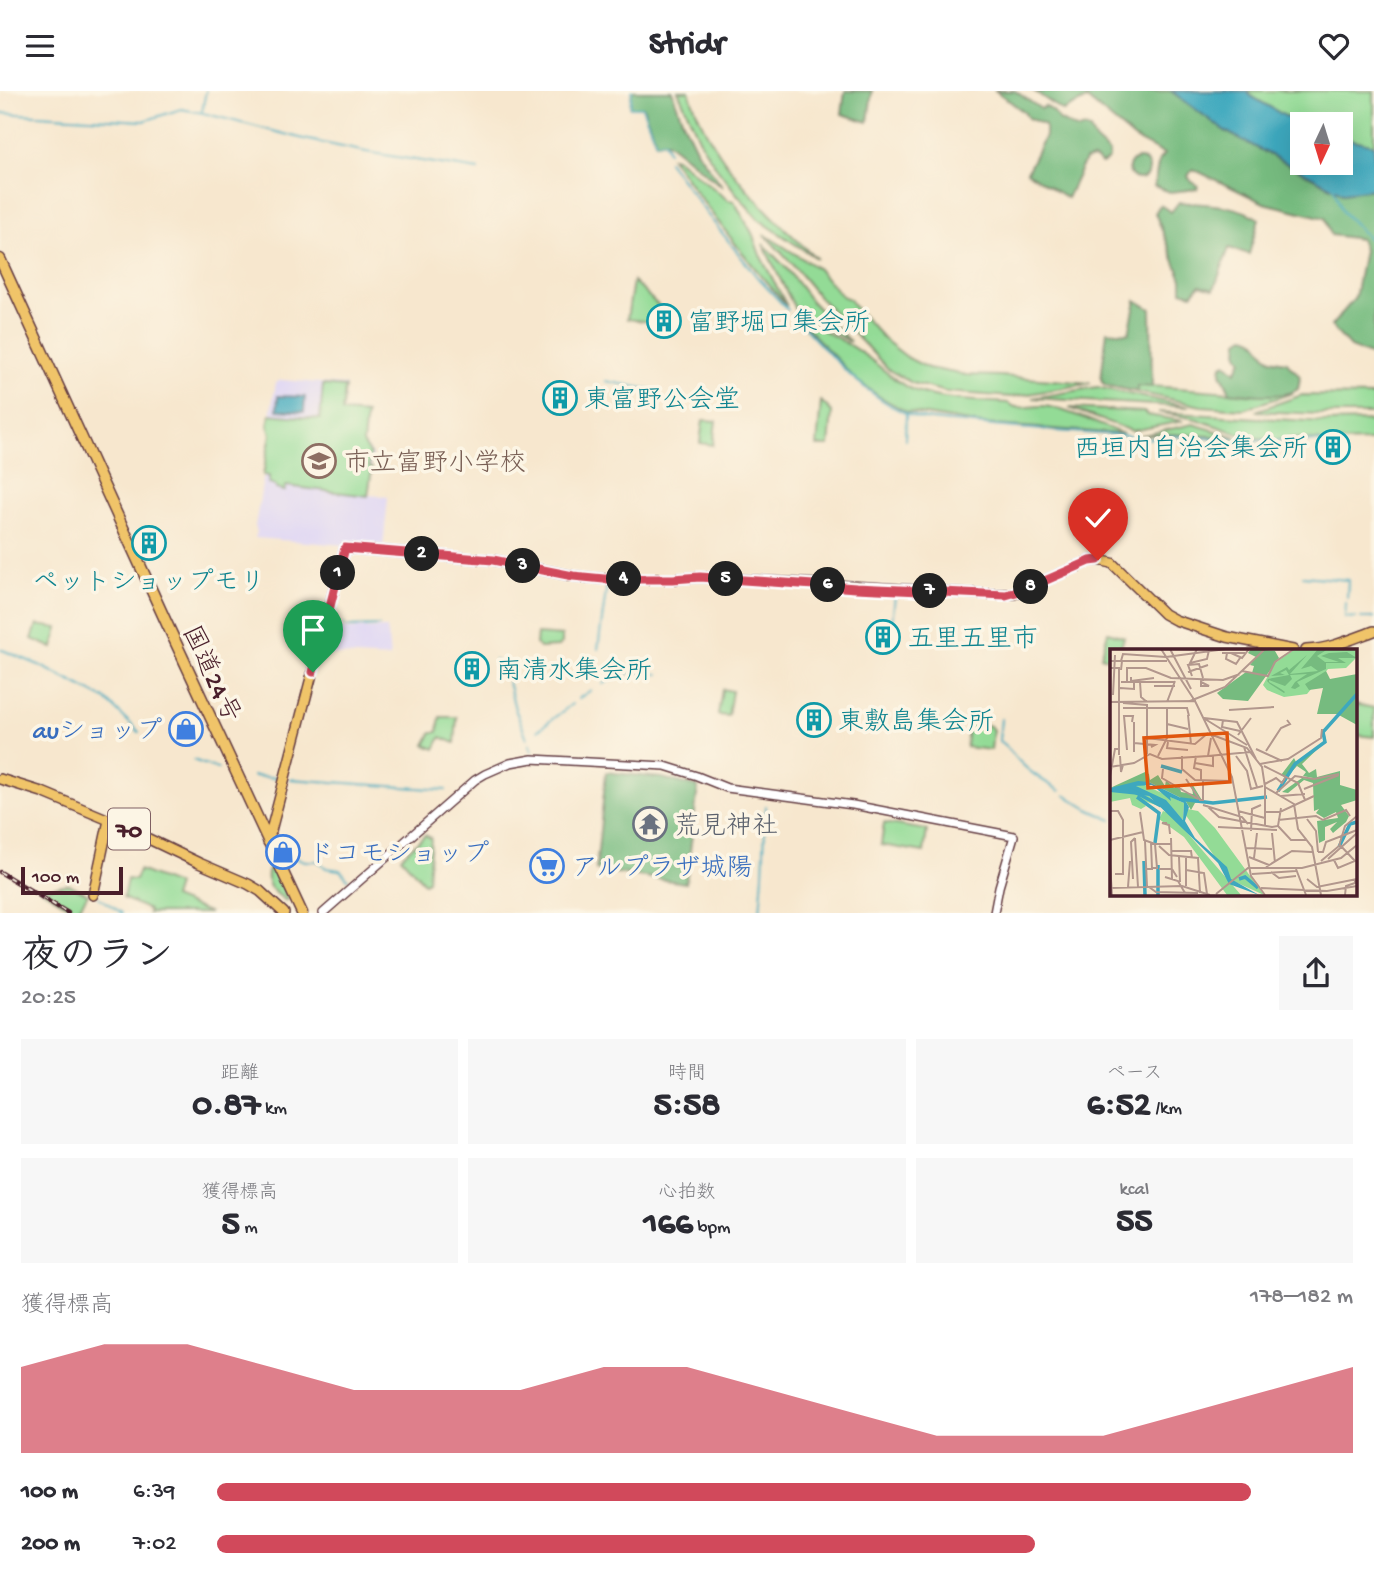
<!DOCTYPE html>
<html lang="ja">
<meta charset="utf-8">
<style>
:root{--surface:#fff;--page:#f7f7f7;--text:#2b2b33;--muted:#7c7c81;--accent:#d1495b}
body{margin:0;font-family:"Gochi Hand","Klee One",sans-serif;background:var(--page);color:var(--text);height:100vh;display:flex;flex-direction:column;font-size:26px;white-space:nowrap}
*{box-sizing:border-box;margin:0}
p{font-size:23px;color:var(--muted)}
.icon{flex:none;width:38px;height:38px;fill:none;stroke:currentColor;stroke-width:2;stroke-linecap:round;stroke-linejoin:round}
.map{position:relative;height:822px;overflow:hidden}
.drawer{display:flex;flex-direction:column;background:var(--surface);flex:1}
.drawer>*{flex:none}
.needle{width:46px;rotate:184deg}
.tools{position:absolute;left:1290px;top:21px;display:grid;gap:14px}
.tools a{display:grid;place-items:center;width:63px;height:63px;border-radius:0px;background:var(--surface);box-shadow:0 7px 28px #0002;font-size:35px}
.scale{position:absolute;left:21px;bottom:18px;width:102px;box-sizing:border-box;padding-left:7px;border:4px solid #4a1f2b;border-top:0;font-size:19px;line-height:24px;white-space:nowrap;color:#4a1f2b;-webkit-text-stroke:5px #fcf5e5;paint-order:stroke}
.pin{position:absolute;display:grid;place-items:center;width:60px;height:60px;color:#fff;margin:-72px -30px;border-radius:50% 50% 50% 0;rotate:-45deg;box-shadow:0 0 7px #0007}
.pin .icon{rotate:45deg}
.km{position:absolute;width:35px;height:35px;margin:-18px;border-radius:50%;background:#222;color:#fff;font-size:19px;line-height:35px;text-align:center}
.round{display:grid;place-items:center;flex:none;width:74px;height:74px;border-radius:0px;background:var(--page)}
.head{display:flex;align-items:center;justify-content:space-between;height:119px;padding:0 21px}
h1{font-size:38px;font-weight:700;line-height:52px}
.metrics{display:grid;grid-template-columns:repeat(3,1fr);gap:10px;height:119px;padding:7px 21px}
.metrics div{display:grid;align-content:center;border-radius:0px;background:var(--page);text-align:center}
.metrics b{font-size:35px;font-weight:700}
.metrics small{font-size:19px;font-weight:400}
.metrics p{font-size:19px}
.chart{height:196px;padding:14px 21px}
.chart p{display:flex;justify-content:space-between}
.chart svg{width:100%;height:126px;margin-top:7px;fill:var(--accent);opacity:.7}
ul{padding:0 21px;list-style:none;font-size:23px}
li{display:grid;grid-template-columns:112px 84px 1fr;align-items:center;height:52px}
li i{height:18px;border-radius:9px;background:var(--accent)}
header{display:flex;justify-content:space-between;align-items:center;height:91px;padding:0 21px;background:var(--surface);font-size:32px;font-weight:700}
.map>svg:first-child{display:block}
</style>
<header><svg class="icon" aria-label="menu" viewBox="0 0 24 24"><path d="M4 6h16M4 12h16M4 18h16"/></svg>Stridr<svg class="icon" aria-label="heart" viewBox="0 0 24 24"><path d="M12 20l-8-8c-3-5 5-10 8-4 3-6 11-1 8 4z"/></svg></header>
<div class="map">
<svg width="1374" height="822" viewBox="0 0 1374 822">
<rect width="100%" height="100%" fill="#fcf5e5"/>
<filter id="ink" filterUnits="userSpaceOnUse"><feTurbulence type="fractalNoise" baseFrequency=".0143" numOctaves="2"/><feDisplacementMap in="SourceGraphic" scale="14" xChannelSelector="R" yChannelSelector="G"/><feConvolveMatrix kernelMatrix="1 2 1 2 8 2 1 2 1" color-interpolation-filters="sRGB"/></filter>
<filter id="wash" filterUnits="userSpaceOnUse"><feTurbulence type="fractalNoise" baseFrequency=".00686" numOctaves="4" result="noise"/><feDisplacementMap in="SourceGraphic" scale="28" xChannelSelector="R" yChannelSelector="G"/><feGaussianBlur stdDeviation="1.57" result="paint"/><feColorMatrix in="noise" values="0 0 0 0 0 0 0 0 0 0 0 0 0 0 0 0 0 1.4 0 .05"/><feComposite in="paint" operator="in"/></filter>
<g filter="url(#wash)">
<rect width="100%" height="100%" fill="#f7e7ce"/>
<path fill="#ded5f5" d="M281,289l65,5 -3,26 24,2 -3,30 8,12 -1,11 2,1 -4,28 19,2 -5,51 -128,-10 2,-6 -2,-6 16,-92 -3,-8 8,-43z
M328,535l18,3 41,-1 3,30 -69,-4z"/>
<path fill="#93db96" stroke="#6e7d60" stroke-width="2" d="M678,0h11c21,69 77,120 128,168l-59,-40 -21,-25 -21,-27 -14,-22z
M1247,0h127v54l-33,-8 -1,-13h-38v2l-51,-30z
M671,66l5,1 52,42 6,1 18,32 8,22 27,51c-42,-48 -80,-97 -116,-149z
M764,143l53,34 25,28 7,3 5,7 31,34 23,18 20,10 38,7 34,1 91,7 -79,14 -66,-5 -34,-9 -23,-13 -24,-25 -46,-48 -28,-34z
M763,153l23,24 25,33 39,41 -54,-31z
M633,190l28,27 -2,15 -32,-4z
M796,225c22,12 46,23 67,38 18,12 32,29 53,37 26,10 65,10 92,12 12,10 27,0 42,4 25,6 50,18 73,27l-141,-10 -75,-12 -27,-15 -24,-17z
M323,294l22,2 -3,25 24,2 -3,29 7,12 -1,12 3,1 -4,28 -82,-10 -1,5 -9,-2v-3l-7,-3v-7l-6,-1 8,-41 -3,-8 2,-12 50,5z
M1137,294l93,7 51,2 12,-1 -50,16 -42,-3 -64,-14z
M1097,296l92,20 -156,-9z
M1302,304l72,1v18h-54l-64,-3z
M821,310l11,11 -3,34h-12z
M1069,317l75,4 3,3 36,6 -51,10z
M1158,321l168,10 48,-1v20l-43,1 -38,-4 -17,2 -28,-3 -52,-18z
M703,329l13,1 -3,24 -13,-2z
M1193,333l43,13 -68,-3 -29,2z
M37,534l21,3 -5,20 -21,-9z
M1108,541l16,5 -4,13h-8l-1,9 -10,-3z
M537,543l25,2v7l-4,4 -18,1 -4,-4z
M722,598l10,2 -4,25 -10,-1z
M1355,613l19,4v29l-19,-2z
M440,626h17l-2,26 -14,-6 -6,12 -10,-4 7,-13h6z
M972,631l18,4 3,4 -2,20 -25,-3 2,-22z
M884,732l43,7 -3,22 -43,-7z
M425,744l6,3 -3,43 -4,2 -23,-26z
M271,771l17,37 -2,2c-17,-13 -22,-15 -16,-38z
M139,779l38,15 -4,13 37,15h-62l1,-3 -26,-12 4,-19 8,1z
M69,793l19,10 -11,17 -36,-22z"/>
<path fill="#76bb7f" stroke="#606d55" stroke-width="2" d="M632,0h40l11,31 14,29 26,36c-20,-14 -38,-33 -58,-46l-9,2 -13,-36h-13z
M845,0h27l-4,31 -26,-8z
M996,0h19l26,18 4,-3 8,5 6,9 19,10 6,-2 6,2 5,10 14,13v6l-7,5 -9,-6 -8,2 -18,38 -40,-26 18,-36v-11l-17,-7 -4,-6z
M1034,0h137l54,40 117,62 32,-4v168l-24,-10 -19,-21 24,-28 9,-48 -4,-11 -29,-4 -6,-17 -61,-15 -71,-34 -5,7 3,5 7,5 -1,3 -27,3 -16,-6 5,-26 5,-6 -29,-15 -48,-40 -24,12z
M1129 78a10 10 0 1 1 20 0a10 10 0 1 1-20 0Z
M1179,111c27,3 56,1 80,17l-10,35 -20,-6 -15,41 -14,-4 -8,9 -10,-3v-12l-27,-66 5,-8 11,7z
M1136,209l15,9 1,78 -15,-1v6l-32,-7 -3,-3 -1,-4 6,-47 22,2z
M1245,245c13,2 14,10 21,19 5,6 14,6 21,7 9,15 16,5 11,27 -13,10 -50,5 -68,3l-9,-19 1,-8 4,-2 10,9 6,-12 -4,-6 1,-14z
M606,681l56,6 36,9 -12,96 -90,-13z"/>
<path fill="#3ea8be" stroke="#446474" stroke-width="2" d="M1171,0h76l4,5 51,30v37h38l1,-26 33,8v44l-31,4 -118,-62z
M278,305l27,1 -1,15 -27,-2z"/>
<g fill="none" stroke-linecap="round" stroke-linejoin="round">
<path stroke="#3ea8be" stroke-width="2" d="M632,0l-2,16h12l14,36 8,-2 4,10
M202,20l4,-20
M0,22l144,8 37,-12 22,4 101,26 62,13 112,18
M668,70l39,53 50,63 31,33
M1333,95l9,25 32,33
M792,224c35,35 67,77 113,98 17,8 39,8 58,10 55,6 110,9 166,13l3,3
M606,290l47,9
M905,349l1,-25
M1137,349l30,-4 76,4
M1250,349c25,1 50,1 76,2l-1,7 14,3v6
M1303,485l45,4 -1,18
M1346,512l-1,14 11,1
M1361,527h13
M343,533l4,3 32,-1
M0,558l39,16 66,34 34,33
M598,558l9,-65
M889,559l6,-55
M495,569l11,14 9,35 12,29
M603,593c24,-13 30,-11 56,-10
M578,608l13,-9
M1001,628l-2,22c11,7 14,15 24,24 11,11 24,18 37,26
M538,639l34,-26
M529,652l3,8
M193,669l25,9
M253,685l27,2
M290,688l156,11
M1065,704l23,14 24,11
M289,764l16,6h13l8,7 14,2 8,9
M98,806l24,16
M760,822l3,-39 3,-68"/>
</g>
</g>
<g filter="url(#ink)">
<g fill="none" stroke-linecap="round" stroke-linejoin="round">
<g stroke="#643d43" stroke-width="10">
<path id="minor" d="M323,822l152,-133 10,-6 25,-11 22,-4 133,7 32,10 30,12 126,17 161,31 -15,51 -5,26"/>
</g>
<g stroke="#643d43" stroke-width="12">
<path id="major" d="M1306,559c24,-1 46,-11 68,-19
M0,688l42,13 67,28 90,43 49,21 12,7 24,22
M268,751l77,-294 148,12 80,16 31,3h69l27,-2 283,17h31l76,-33 8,-1 14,3 52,51 11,6 52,17 66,13
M93,804l16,-75"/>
</g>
<g stroke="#643d43" stroke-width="13">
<path id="highway" d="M0,168l167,365 135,289"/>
</g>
<use href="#minor" stroke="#fff" stroke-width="7"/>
<use href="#major" stroke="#f0c469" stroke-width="9"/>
<use href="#highway" stroke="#f0c469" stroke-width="10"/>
<g stroke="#4a1f2b" stroke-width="4.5">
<path id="rail" d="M0,781l68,41"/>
</g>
<use href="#rail" stroke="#fcf5e5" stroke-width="2" stroke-dasharray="5" stroke-linecap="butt"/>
</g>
</g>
<g fill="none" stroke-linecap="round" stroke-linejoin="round" filter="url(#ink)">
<g stroke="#fff" stroke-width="14">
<path id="route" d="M313,581l32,-124 148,12 80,16 31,3h69l27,-2 156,11 150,7 20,-6 64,-28 8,-1"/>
</g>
<use href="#route" stroke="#d1495b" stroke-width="9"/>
</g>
<defs>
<g id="building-ring" transform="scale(1.75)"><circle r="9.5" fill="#fcf5e5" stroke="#0f9aa8" stroke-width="1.5"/><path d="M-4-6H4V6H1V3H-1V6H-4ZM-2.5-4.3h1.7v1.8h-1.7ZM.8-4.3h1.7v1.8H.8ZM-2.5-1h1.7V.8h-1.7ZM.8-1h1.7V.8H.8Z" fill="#0f9aa8"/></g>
<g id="school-ring" transform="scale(1.75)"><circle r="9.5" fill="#fcf5e5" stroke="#8d6e63" stroke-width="1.5"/><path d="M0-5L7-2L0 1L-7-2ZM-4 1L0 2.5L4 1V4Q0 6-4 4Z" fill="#8d6e63"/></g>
<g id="shop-ring" transform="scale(1.75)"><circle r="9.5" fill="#fcf5e5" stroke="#3f7fe0" stroke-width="1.5"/><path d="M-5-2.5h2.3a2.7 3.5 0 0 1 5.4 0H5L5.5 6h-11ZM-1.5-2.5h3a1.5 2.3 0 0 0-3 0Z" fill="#3f7fe0"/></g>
<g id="temple-ring" transform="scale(1.75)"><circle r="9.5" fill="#fcf5e5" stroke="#6b7280" stroke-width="1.5"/><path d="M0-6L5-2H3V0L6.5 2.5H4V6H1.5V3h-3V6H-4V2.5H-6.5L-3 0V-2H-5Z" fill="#6b7280"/></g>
<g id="supermarket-ring" transform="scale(1.75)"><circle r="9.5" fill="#fcf5e5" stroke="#3f7fe0" stroke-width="1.5"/><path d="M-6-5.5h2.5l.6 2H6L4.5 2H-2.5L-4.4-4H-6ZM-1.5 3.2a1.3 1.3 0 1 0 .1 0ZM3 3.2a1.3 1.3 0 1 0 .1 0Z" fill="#3f7fe0"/></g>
</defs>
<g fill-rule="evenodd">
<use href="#building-ring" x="664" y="230"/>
<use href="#building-ring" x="560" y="307"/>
<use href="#building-ring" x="1333" y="356"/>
<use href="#school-ring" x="319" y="370"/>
<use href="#building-ring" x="149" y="452"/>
<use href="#building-ring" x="883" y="546"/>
<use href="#building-ring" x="472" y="578"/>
<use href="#building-ring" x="814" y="629"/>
<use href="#shop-ring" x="186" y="638"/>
<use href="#temple-ring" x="650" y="733"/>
<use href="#shop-ring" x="283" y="761"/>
<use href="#supermarket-ring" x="547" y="775"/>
</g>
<g text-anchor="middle" stroke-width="7" stroke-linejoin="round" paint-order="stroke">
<rect fill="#fcf5e5" stroke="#7f5f63" stroke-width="2" x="108" y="717.5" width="42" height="41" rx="5"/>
<g font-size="24" font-weight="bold" fill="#4a1f2b">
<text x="129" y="746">70</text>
</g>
<g font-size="26" fill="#0d838f" stroke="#fcf5e5" text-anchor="start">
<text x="688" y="239">富野堀口集会所</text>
<text x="584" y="316">東富野公会堂</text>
<text x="1308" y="365" text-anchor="end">西垣内自治会集会所</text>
<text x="149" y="498" text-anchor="middle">ペットショップモリ</text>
<text x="908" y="555">五里五里市</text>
<text x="496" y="587">南清水集会所</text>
<text x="838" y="638">東敷島集会所</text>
</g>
<g font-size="26" fill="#785e54" stroke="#fcf5e5" text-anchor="start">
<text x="344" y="379">市立富野小学校</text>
</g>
<g font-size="26" fill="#4a1f2b" stroke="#fcf5e5">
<text transform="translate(213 582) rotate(65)" y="9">国道24号</text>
</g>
<g font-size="26" fill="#366cbe" stroke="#fcf5e5" text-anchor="start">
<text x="162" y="647" text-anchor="end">auショップ</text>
<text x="308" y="770">ドコモショップ</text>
<text x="572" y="784">アルプラザ城陽</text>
</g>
<g font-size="26" fill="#5b616d" stroke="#fcf5e5" text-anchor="start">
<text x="674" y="742">荒見神社</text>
</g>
</g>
<g transform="translate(1110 558)">
<rect width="247" height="247" fill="#f7e7ce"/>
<path d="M185,0h62v8l-11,11 -18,1 -21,25 -23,3 -17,-7 -4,-5 12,-22zM32,135l42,19 -1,17 -17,-19 -32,-14zM12,139l27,8 10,10 -18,-6 5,6 -5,3 -9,-4 -2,-7 -20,4v-10zM77,160l11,2 17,17 49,67 -33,-15 -46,-66zM53,162l8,3 70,81h-14l-43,-58 -25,-18z" fill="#93db96"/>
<path d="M141,0l24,2 4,7 -31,43 -25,-2 -6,-6 29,-21 6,1 2,-7 -4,-1 6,-8 -8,-4zM208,0h10l-11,7 8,6h14l-18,-6 8,-3 18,-1 10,6h-19l8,5h-20v6l-29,13 3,4 -5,3 -4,-1 4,-6 12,-8 -17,1 2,4 -7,7 -16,-6v2l12,7 4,3 -1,1 -14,-9 -3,-3 1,-2 21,-4 -3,-5 -6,3 5,2 -14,1 16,-9 2,3 18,-15 -17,19 28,-3 -7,-5 -10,3zM216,22l4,8 27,-5v51l-20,-11h-20l6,-26 -14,2 -4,-6zM214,80l2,12 -24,23 7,9 7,-4 1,8 23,-6v14l17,5v10l-16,5 8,11 -3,6 -13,11 -3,-4 7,-7 -12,5v13l-6,3 -2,-22 21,-3 -2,-6 -12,6 -8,-5 3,-4 -5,2 -1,-28 -9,-3 -16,13 -6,-1 20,-14 16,1 -15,-3 3,-4 -9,-6 -11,12 -5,-3 13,-17 2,4 29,-21 -4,-7zM35,123l4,2 1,6 8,-5 7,11 1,-6 8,8 5,-4 2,8 12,2 -2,-12 12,20 -8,1 -4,7 -6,-10 -36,-18 -39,6z" fill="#76bb7f"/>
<path d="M28,132l11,1 36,18 4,7 -4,14 10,17 32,29 4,12 28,16 -30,-11 -11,-21 -69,-67 -39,-4v-4zM42,136l19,16 -1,-4 14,6 -1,17 -17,-20 -30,-14z" fill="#3ea8be" fill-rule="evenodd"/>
<path fill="none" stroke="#3ea8be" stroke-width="3.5" d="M51,117l21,6M19,140l32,17M168,142l17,-27 30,-22 -2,-10 34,-38M27,148l22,16 -4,30M70,150l33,4 54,-6M229,198l11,-23 7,-2M34,212l1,34M48,216v30M129,230l6,-2 13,11"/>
<path fill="none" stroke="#b2978d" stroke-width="2" d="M51,0l34,52M60,0l21,40M87,0l-7,14 17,-4 2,-9M112,4h23M117,4l-1,6 10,5 4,-6M121,4l11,5 7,-9M56,8l60,-8M0,12h11l2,-7 43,3M0,19h9v87M11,21l1,-9h45M132,22l26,5 7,-14 19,-13M78,23l20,-7M82,27l-4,-11 11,-1 4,14M21,28v4l23,-3M11,33h54M17,33v-14h19l25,10 52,2 17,-6M30,33l1,15 6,5M91,33l8,4h-8v-6h3M44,37h21M10,39l14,1v-7M3,46l2,-40M80,52l35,-14 40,-38M0,53l85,-1 37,76 19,99 14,19M57,53l8,-21M13,54l24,2v49M13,59h64l2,8M119,61l45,-3M78,66l3,29M94,69l33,4 19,37M95,70l42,26M113,71l-1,7 18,4M57,75l21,5M100,85l37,14 15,19 3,20 29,17 4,25 14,18 9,48M128,86l13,-17M37,89l48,6 13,-11M58,93l-1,6 21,2M24,94l21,2 -4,2M134,98l13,40M146,100l26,12M17,101l-3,-34h9l-1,6M156,102l15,-23 9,-4 -3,-4M24,103v-30M10,107l1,16 2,-7M48,107l9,-18v-30M72,107v13l13,11 36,1M86,107l-2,12 7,2v10M98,107l42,-4M126,107l11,15 4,18 12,-3M85,114l18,3v-10M150,115l28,-5 33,-21 1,-9M154,117l34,17 7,17M0,118l24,-4 16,-9 12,5 46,-3 3,-18M53,120l-1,9 36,21M0,127l5,-27h5M76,130l14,21M155,135l11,-6 6,5 3,-5M155,138v38M194,140l35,-14M166,144l19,-17 19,3 25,-5M171,147l24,-2M89,151h4v-20M93,156l39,12 6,7M97,157l12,11 53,10 6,-1 3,-18M0,162h8l5,9v54h-8M128,162l27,7M30,163l4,28 11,4M155,163h15l34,-16M197,170l9,12 2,21M168,171l38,-4 7,4 23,-10 4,6M57,174h-5l7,2 1,9M168,177l13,14h16M108,178l59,3M141,182l1,-22 9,-4M162,184l3,30M25,189l3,49M61,189l1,41M0,191l33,-8M35,192l2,46M49,197l10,9 29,3 2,35M136,199l26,1M61,202h20l1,7M208,203h5l3,-10 31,-12M69,208l1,25M139,208l20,8M144,209l3,-25M218,210l29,-26M224,211l4,8 17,-7 -16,-17M211,212l18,-15 6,-20 12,-10M0,214l2,32M156,218l26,-16 20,1M42,219h5l-2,-24h16M35,220h7l-1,-26M49,220h13l5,8M186,220l10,26M76,221l18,3 3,21M161,223l8,6 17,-2M142,225l44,-3M55,228l13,4 7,12M23,230l-2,-37 4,-4M197,230l10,8 40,-8M76,237v-28M18,238l2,-26M39,238l7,5 42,1M0,239l72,-2 28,9M151,239l66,3 30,-5M106,245l32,-26h54l39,-10 16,-13M235,246l1,-9 9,-3v-4"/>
<path fill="#e0560e" fill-opacity="0.15" stroke="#e0560e" stroke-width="3.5" d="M117,84l3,49 -82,6 -4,-50z"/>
<rect width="247" height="247" fill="none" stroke="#4a1f2b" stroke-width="3.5"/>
</g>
</svg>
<div class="tools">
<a><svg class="needle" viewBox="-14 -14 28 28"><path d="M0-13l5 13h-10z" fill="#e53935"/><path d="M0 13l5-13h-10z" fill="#7c7c81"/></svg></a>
</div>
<div class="scale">100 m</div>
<div class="pin" style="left:313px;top:581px;background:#1e9e55"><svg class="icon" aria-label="arrive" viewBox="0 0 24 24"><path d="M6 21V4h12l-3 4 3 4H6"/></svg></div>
<div class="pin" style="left:1098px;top:469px;background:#d93025"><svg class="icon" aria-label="check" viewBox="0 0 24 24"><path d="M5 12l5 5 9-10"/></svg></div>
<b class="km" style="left:338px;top:482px">1</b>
<b class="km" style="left:422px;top:463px">2</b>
<b class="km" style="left:523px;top:475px">3</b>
<b class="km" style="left:624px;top:488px">4</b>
<b class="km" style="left:726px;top:488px">5</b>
<b class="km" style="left:828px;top:494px">6</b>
<b class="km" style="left:930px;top:500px">7</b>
<b class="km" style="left:1031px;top:496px">8</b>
</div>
<section class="drawer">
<div class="head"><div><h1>夜のラン</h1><p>20:25</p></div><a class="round"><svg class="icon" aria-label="share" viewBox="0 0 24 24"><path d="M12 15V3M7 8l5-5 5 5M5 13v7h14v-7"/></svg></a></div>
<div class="metrics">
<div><p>距離</p><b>0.87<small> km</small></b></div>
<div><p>時間</p><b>5:58</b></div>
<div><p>ペース</p><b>6:52<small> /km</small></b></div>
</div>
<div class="metrics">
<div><p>獲得標高</p><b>5<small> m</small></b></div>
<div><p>心拍数</p><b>166<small> bpm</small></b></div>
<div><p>kcal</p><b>55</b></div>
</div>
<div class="chart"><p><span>獲得標高</span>178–182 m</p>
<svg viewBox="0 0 160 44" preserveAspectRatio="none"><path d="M0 44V14L10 6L20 6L30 14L40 22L50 22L60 22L70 14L80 14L90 22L100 30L110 38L120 38L130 38L140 30L150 22L160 14V44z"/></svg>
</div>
<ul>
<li><b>100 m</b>6:39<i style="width:91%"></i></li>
<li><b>200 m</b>7:02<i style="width:72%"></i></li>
</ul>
</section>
